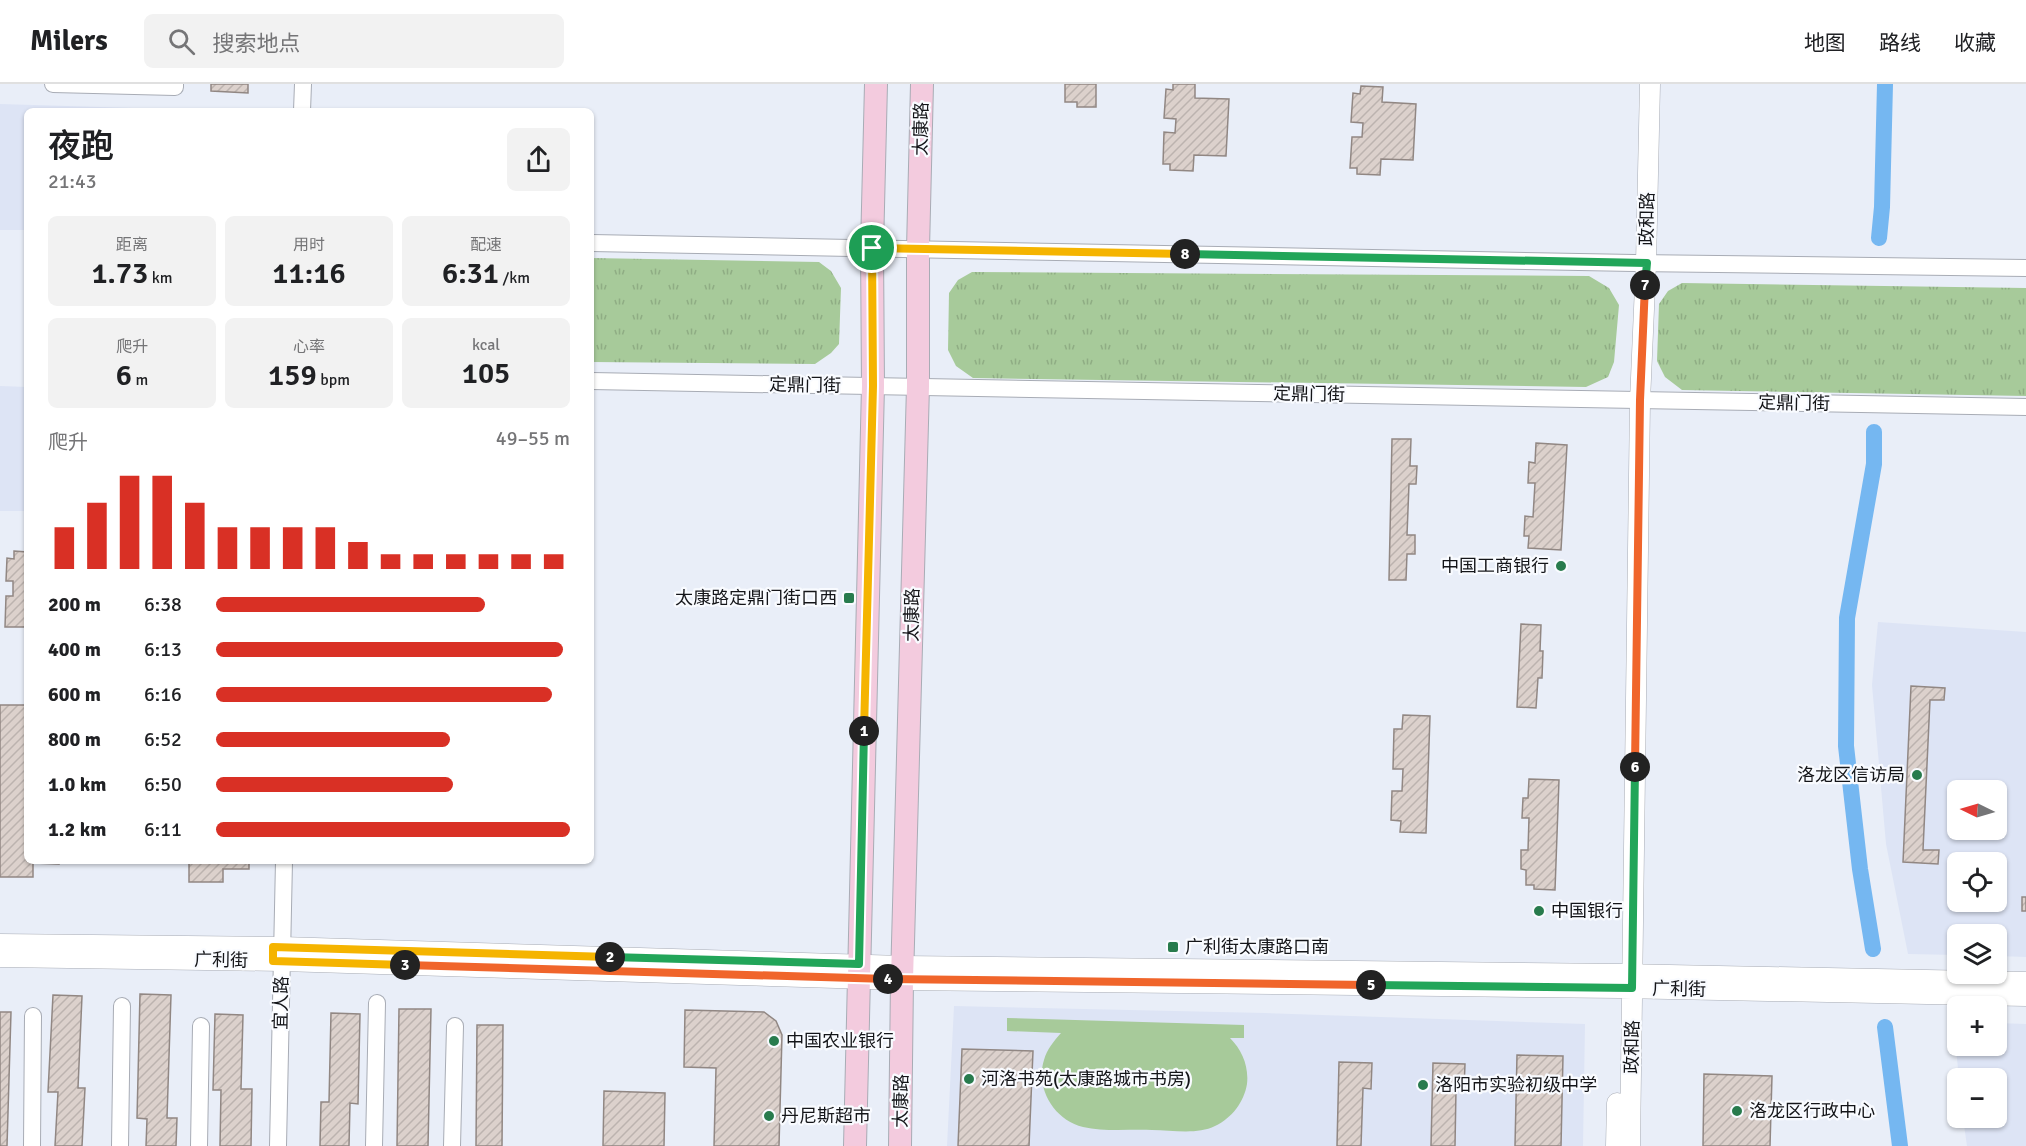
<!DOCTYPE html>
<html lang="zh">
<meta charset="utf-8">
<style>
:root{--surface:#fff;--page:#f2f2f2;--text:#202124;--muted:#757577;--line:#e0e0e0;--accent:#d93025}
body{margin:0;font-family:Signika,"Noto Sans SC",sans-serif;background:var(--page);color:var(--text);height:100vh;display:flex;flex-direction:column;font-size:22px;white-space:nowrap}
*{box-sizing:border-box;margin:0}
p{font-size:20px;color:var(--muted)}
.icon{flex:none;width:33px;height:33px;fill:none;stroke:currentColor;stroke-width:2;stroke-linecap:round;stroke-linejoin:round}
.map{position:relative;flex:1;overflow:hidden}
.side{position:absolute;left:24px;top:24px;width:570px;height:756px;display:flex;flex-direction:column;background:var(--surface);border-radius:9px;box-shadow:0 2px 4px #0004}
.side>*{flex:none}
.needle{width:39px;rotate:275deg}
.buttons{position:absolute;left:1947px;top:696px;display:grid;gap:12px}
.buttons a{display:grid;place-items:center;width:60px;height:60px;border-radius:9px;background:var(--surface);box-shadow:0 2px 4px #0004;font-size:30px}
.pin{position:absolute;display:grid;place-items:center;width:51px;height:51px;color:#fff;margin:-26px;border:3px solid #fff;border-radius:50%;box-shadow:0 2px 6px #0007}
.km{position:absolute;width:30px;height:30px;margin:-15px;border-radius:50%;background:#222;color:#fff;font-size:16px;line-height:30px;text-align:center}
.round{display:grid;place-items:center;flex:none;width:63px;height:63px;border-radius:9px;background:var(--page)}
.headline{display:flex;align-items:center;justify-content:space-between;height:102px;padding:0 24px}
h1{font-size:33px;font-weight:600;line-height:45px}
.metrics{display:grid;grid-template-columns:repeat(3,1fr);gap:9px;height:102px;padding:6px 24px}
.metrics div{display:grid;align-content:center;border-radius:9px;background:var(--page);text-align:center}
.metrics b{font-size:30px;font-weight:600}
.metrics small{font-size:16px;font-weight:400}
.metrics p{font-size:16px}
.chart{height:168px;padding:12px 24px}
.chart p{display:flex;justify-content:space-between}
.chart svg{width:100%;height:108px;margin-top:6px;stroke:var(--accent);stroke-width:6}
ul{padding:0 24px;list-style:none;font-size:20px}
li{display:grid;grid-template-columns:96px 72px 1fr;align-items:center;height:45px}
li i{height:15px;border-radius:8px;background:var(--accent)}
header{display:flex;align-items:center;gap:36px;box-sizing:border-box;height:84px;padding:0 30px;background:var(--surface);border-bottom:2px solid var(--line)}
header strong{font-size:28px}
nav{display:flex;gap:33px;margin-inline-start:auto;font-size:21px}
.search{width:420px;height:54px;background:var(--page);display:flex;align-items:center;gap:15px;box-sizing:border-box;padding:0 21px;border-radius:9px;color:var(--muted);font-size:22px}
.map>svg:first-child{display:block}
</style>
<header>
<strong>Milers</strong>
<div class="search"><svg class="icon" aria-label="search" viewBox="0 0 24 24"><circle cx="10" cy="10" r="6"/><path d="M15 15l6 6"/></svg>搜索地点</div>
<nav><a>地图</a><a>路线</a><a>收藏</a></nav>
</header>
<div class="map">
<svg width="2026" height="1062" viewBox="0 0 2026 1062">
<defs>
<pattern id="grass-tufts" width="24" height="20" patternUnits="userSpaceOnUse" patternTransform="scale(1.5)"><rect width="24" height="20" fill="#a7ca9a"/><path d="M3 7l-1-3M5 7V3M7 7l1-3M15 17l-1-3M17 17v-4M19 17l1-3" fill="none" stroke="#8fad84"/></pattern>
<pattern id="building-hatch" width="6" height="6" patternUnits="userSpaceOnUse" patternTransform="scale(1.5)"><rect width="6" height="6" fill="#dcd1cc"/><path d="M-1 1l2-2M0 6l6-6M5 7l2-2" fill="none" stroke="#bcb3af"/></pattern>
</defs>
<rect width="100%" height="100%" fill="#e9eef8"/>
<path fill="#dde4f5" fill-rule="evenodd" d="M0,20l233,7h-206v119h-27z
M0,302l27,1v124h-27z
M1878,538l148,10v325l-29,-1 -1,-22h-38l-1,21 -49,-1 -22,-110 -14,-159zM1958,706h38v40h-38zM1958,778h38v40h-38z
M954,922l311,7 320,11 -2,122h-636z
M1953,937h4l1,25h38l1,-23 29,1v122h-59l-4,-28h33v-40h-37z"/>
<path fill="url(#grass-tufts)" d="M591,174l228,4 12,9 10,17 -2,56 -8,9 -16,11 -224,-2z
M972,188l617,4 20,12 10,17 -5,57 -6,15 -22,10 -613,-9 -17,-12 -8,-16 1,-57 9,-13z
M1682,199l344,5v108l-344,-6 -17,-13 -8,-16 2,-57 9,-13z"/>
<path fill="#a7ca9a" d="M1007,934l237,7v13h-14c12,12 19,28 17,46 -3,18 -15,34 -32,42 -18,9 -43,4 -63,4 -22,-1 -47,2 -69,-3 -29,-7 -48,-39 -39,-67 3,-11 10,-19 17,-27l-54,-2z"/>
<g fill="none" stroke-linecap="round" stroke-linejoin="round">
<path stroke="#75b7f1" stroke-width="16" d="M1879,154l3,-31 3,-123
M1873,865l-13,-80 -14,-123 1,-128 27,-154v-32
M1885,943l15,119"/>
</g>
<path fill="url(#building-hatch)" stroke="#918783" stroke-width="1.5" d="M211,0h37v9l-37,-2z
M1065,0h31v23h-19v-5h-12z
M1173,0h22v14l34,1 -3,57 -32,-1 -1,16 -23,-1v-6h-7l1,-32 11,1 1,-14 -12,-1 2,-29 7,1z
M1361,2l22,1 -1,15 34,2 -3,56 -32,-1 -1,16 -23,-1v-6h-7l2,-31h10l1,-14 -12,-1 2,-29 7,1z
M1392,355h19l-1,27h7l-1,18h-7l-2,51h8v19h-8l-1,26h-17z
M1536,359l31,2 -6,105 -33,-2 1,-12h-5l1,-20 8,1 2,-34h-7l1,-21 6,1z
M14,467l13,1v75h-22l1,-31h7v-15h-7l1,-23 7,1z
M1521,540l20,1 -1,26h3l-1,27h-4l-2,30 -19,-1z
M1911,602l34,2 -1,12h-14l-7,150h16l-1,14 -35,-2z
M0,621h27v156h32v3l-26,-1v14h-33z
M1403,631l27,1 -4,117 -26,-1 1,-11 -10,-1 1,-29h10l1,-22h-10l1,-40h8z
M1529,695l30,1 -4,110 -21,-1v-4h-8v-15l-5,-1v-19h7l1,-32h-7l1,-20h5z
M189,777h60v8h-26v13h-34z
M2022,813h4v14h-4z
M140,910l31,1 -4,123h10l-1,28h-30l1,-27 -10,-1z
M53,911l29,1 -4,92h7l-3,58h-27l3,-54h-10z
M399,925h32l-3,137h-31z
M685,926l79,2 12,9 6,14 -3,111h-65l2,-78 -32,-1z
M0,928h11l-4,134h-7z
M331,929l29,1 -2,90 -8,-1 -1,43h-29l1,-44h8z
M215,930l28,1 -2,74h11l-1,57h-31l1,-56h-8z
M477,941h26l-1,121h-26z
M962,965l71,2 -4,95h-71z
M1517,971l46,1 -2,90h-46z
M1339,978l33,1 -1,26 -8,-1 -2,58h-24z
M1433,979l32,1 -1,25h-8l-1,57h-24z
M1704,990l68,2 -2,70h-67z
M604,1007l61,2 -1,53h-61z"/>
<g fill="none" stroke-linecap="round" stroke-linejoin="round">
<g stroke="#a8acb5" stroke-width="18">
<path id="minor" d="M53,0l122,3v-3
M302,27l1,-27
M591,159l1043,20 392,5
M591,297l1435,26
M32,1062l1,-130
M120,1062l2,-140
M199,1062l2,-120
M278,1062l6,-285
M374,1062l3,-143
M452,1062l3,-120"/>
</g>
<g stroke="#a8acb5" stroke-width="21">
<path id="tertiary" d="M0,860l282,3 620,19 718,8 406,8
M0,873l282,4 620,19 718,8 406,8
M1616,1062l1,-43
M1630,1062l10,-745 6,-138 4,-179"/>
</g>
<g stroke="#a8acb5" stroke-width="24">
<path id="secondary" d="M855,1062l18,-760 -1,-138 4,-164
M900,1062l2,-166 16,-594v-137l4,-165"/>
</g>
<use href="#minor" stroke="#fff" stroke-width="16"/>
<use href="#tertiary" stroke="#fff" stroke-width="20"/>
<use href="#secondary" stroke="#f3cbde" stroke-width="22"/>
</g>
<g fill="none" stroke-linecap="round" stroke-linejoin="round">
<g stroke="#fff" stroke-width="12">
<path id="split-1" d="M864,647l9,-345 -1,-138"/>
</g>
<g stroke="#fff" stroke-width="12">
<path id="split-2" d="M610,873l249,7 5,-233"/>
</g>
<g stroke="#fff" stroke-width="12">
<path id="split-3" d="M405,881l-132,-4v-14l337,10"/>
</g>
<g stroke="#fff" stroke-width="12">
<path id="split-4" d="M405,881l483,14"/>
</g>
<g stroke="#fff" stroke-width="12">
<path id="split-5" d="M888,895l483,6"/>
</g>
<g stroke="#fff" stroke-width="12">
<path id="split-6" d="M1371,901l261,3 3,-221"/>
</g>
<g stroke="#fff" stroke-width="12">
<path id="split-7" d="M1635,683l5,-367 5,-115"/>
</g>
<g stroke="#fff" stroke-width="12">
<path id="split-8" d="M1185,170l462,9 -2,22"/>
</g>
<g stroke="#fff" stroke-width="12">
<path id="split-9" d="M872,164l313,6"/>
</g>
<use href="#split-1" stroke="#f5b400" stroke-width="8"/>
<use href="#split-2" stroke="#22a559" stroke-width="8"/>
<use href="#split-3" stroke="#f5b400" stroke-width="8"/>
<use href="#split-4" stroke="#f0652b" stroke-width="8"/>
<use href="#split-5" stroke="#f0652b" stroke-width="8"/>
<use href="#split-6" stroke="#22a559" stroke-width="8"/>
<use href="#split-7" stroke="#f0652b" stroke-width="8"/>
<use href="#split-8" stroke="#22a559" stroke-width="8"/>
<use href="#split-9" stroke="#f5b400" stroke-width="8"/>
</g>
<g fill="#287b4d" stroke="#f9fbff" stroke-width="2">
<circle cx="1561" cy="482" r="6"/>
<rect x="843" y="508" width="12" height="12" rx="3"/>
<circle cx="1917" cy="691" r="6"/>
<circle cx="1539" cy="827" r="6"/>
<rect x="1167" y="857" width="12" height="12" rx="3"/>
<circle cx="774" cy="957" r="6"/>
<circle cx="969" cy="995" r="6"/>
<circle cx="1423" cy="1001" r="6"/>
<circle cx="1737" cy="1027" r="6"/>
<circle cx="769" cy="1032" r="6"/>
</g>
<g text-anchor="middle" stroke-width="4.5" stroke-linejoin="round" paint-order="stroke">
<g font-size="18" fill="#141519" stroke="#f9fbff">
<text transform="translate(921 45) rotate(-89)" y="6">太康路</text>
<text transform="translate(1647 135) rotate(-89)" y="6">政和路</text>
<text transform="translate(805 301) rotate(1)" y="6">定鼎门街</text>
<text transform="translate(1309 310) rotate(1)" y="6">定鼎门街</text>
<text transform="translate(1794 319) rotate(1)" y="6">定鼎门街</text>
<text transform="translate(912 531) rotate(-89)" y="6">太康路</text>
<text transform="translate(221 876) rotate(1)" y="6">广利街</text>
<text transform="translate(1679 905) rotate(1)" y="6">广利街</text>
<text transform="translate(281 919) rotate(-89)" y="6">宜人路</text>
<text transform="translate(1632 963) rotate(-89)" y="6">政和路</text>
<text transform="translate(901 1017) rotate(-89)" y="6">太康路</text>
</g>
<g font-size="18" fill="#141519" stroke="#f9fbff" text-anchor="start">
<text x="1549" y="488" text-anchor="end">中国工商银行</text>
<text x="837" y="520" text-anchor="end">太康路定鼎门街口西</text>
<text x="1905" y="697" text-anchor="end">洛龙区信访局</text>
<text x="1551" y="833">中国银行</text>
<text x="1185" y="869">广利街太康路口南</text>
<text x="786" y="963">中国农业银行</text>
<text x="981" y="1001">河洛书苑(太康路城市书房)</text>
<text x="1435" y="1007">洛阳市实验初级中学</text>
<text x="1749" y="1033">洛龙区行政中心</text>
<text x="781" y="1038">丹尼斯超市</text>
</g>
</g>
</svg>
<div class="buttons">
<a><svg class="needle" viewBox="-14 -14 28 28"><path d="M0-13l5 13h-10z" fill="#e53935"/><path d="M0 13l5-13h-10z" fill="#757577"/></svg></a>
<a><svg class="icon" aria-label="locate" viewBox="0 0 24 24"><circle cx="12" cy="12" r="6"/><path d="M12 2v4M12 18v4M2 12h4M18 12h4"/></svg></a>
<a><svg class="icon" aria-label="layers" viewBox="0 0 24 24"><path d="M12 4l9 5-9 5-9-5zM3 14l9 5 9-5"/></svg></a>
<a>+</a>
<a>−</a>
</div>
<div class="pin" style="left:872px;top:164px;background:#1e9e55"><svg class="icon" aria-label="arrive" viewBox="0 0 24 24"><path d="M6 21V4h12l-3 4 3 4H6"/></svg></div>
<b class="km" style="left:864px;top:647px">1</b>
<b class="km" style="left:610px;top:873px">2</b>
<b class="km" style="left:405px;top:881px">3</b>
<b class="km" style="left:888px;top:895px">4</b>
<b class="km" style="left:1371px;top:901px">5</b>
<b class="km" style="left:1635px;top:683px">6</b>
<b class="km" style="left:1645px;top:201px">7</b>
<b class="km" style="left:1185px;top:170px">8</b>
<section class="side">
<div class="headline"><div><h1>夜跑</h1><p>21:43</p></div><a class="round"><svg class="icon" aria-label="share" viewBox="0 0 24 24"><path d="M12 15V3M7 8l5-5 5 5M5 13v7h14v-7"/></svg></a></div>
<div class="metrics">
<div><p>距离</p><b>1.73<small> km</small></b></div>
<div><p>用时</p><b>11:16</b></div>
<div><p>配速</p><b>6:31<small> /km</small></b></div>
</div>
<div class="metrics">
<div><p>爬升</p><b>6<small> m</small></b></div>
<div><p>心率</p><b>159<small> bpm</small></b></div>
<div><p>kcal</p><b>105</b></div>
</div>
<div class="chart"><p><span>爬升</span>49–55 m</p>
<svg viewBox="0 0 160 44" preserveAspectRatio="none"><path d="M5 44V27M15 44V17M25 44V6M35 44V6M45 44V17M55 44V27M65 44V27M75 44V27M85 44V27M95 44V33M105 44V38M115 44V38M125 44V38M135 44V38M145 44V38M155 44V38"/></svg>
</div>
<ul>
<li><b>200 m</b>6:38<i style="width:76%"></i></li>
<li><b>400 m</b>6:13<i style="width:98%"></i></li>
<li><b>600 m</b>6:16<i style="width:95%"></i></li>
<li><b>800 m</b>6:52<i style="width:66%"></i></li>
<li><b>1.0 km</b>6:50<i style="width:67%"></i></li>
<li><b>1.2 km</b>6:11<i style="width:100%"></i></li>
</ul>
</section>
</div>
